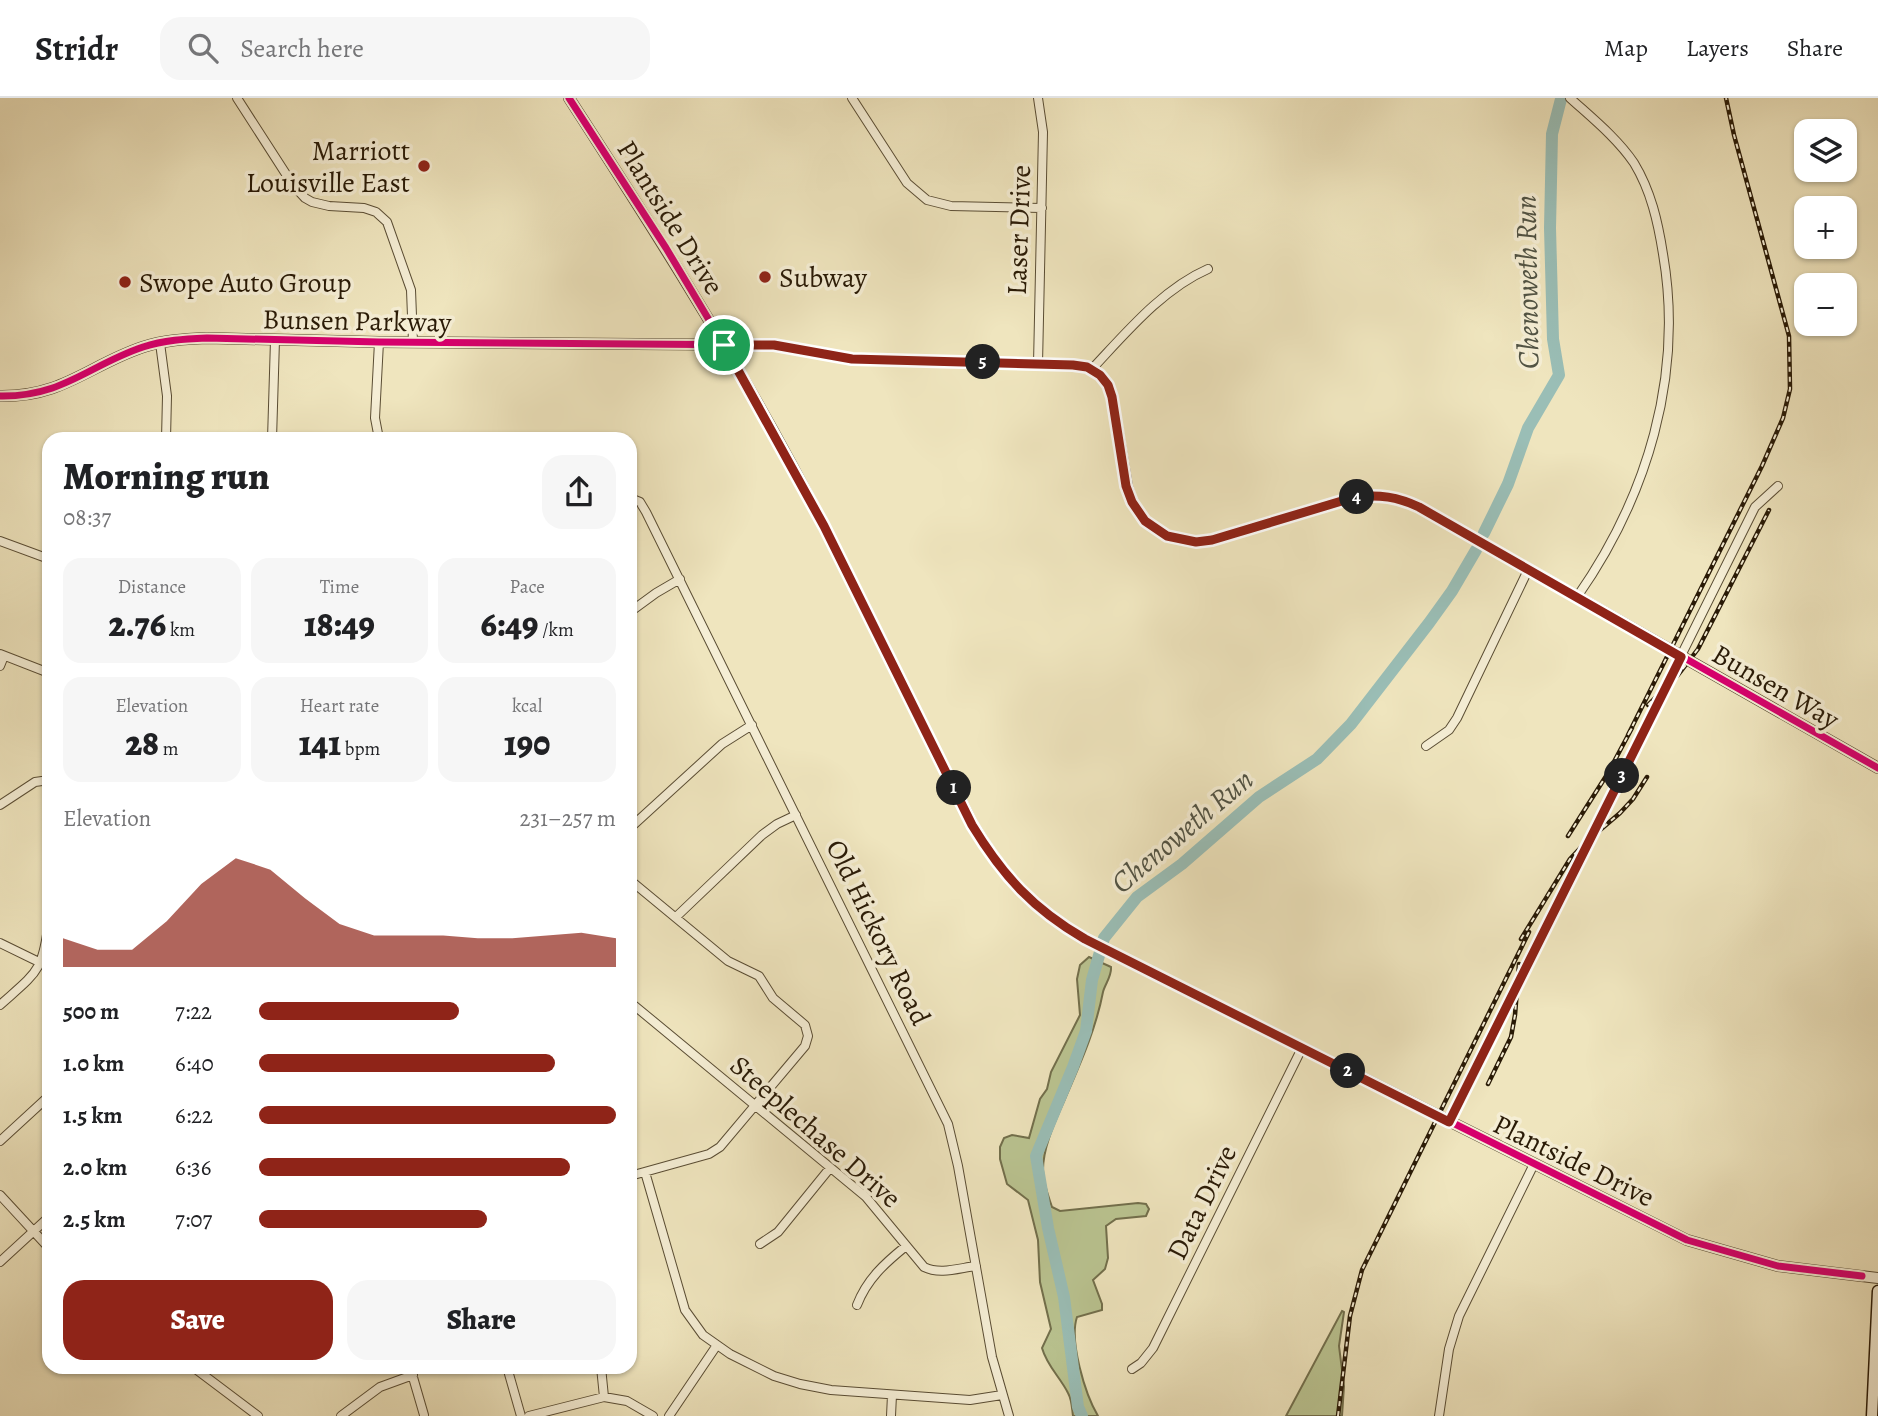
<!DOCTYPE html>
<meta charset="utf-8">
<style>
:root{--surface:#fff;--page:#f6f6f6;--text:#202124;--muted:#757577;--line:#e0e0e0;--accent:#8f2418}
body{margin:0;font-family:Alegreya,serif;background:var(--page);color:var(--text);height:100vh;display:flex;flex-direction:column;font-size:26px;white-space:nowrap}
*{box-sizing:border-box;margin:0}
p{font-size:23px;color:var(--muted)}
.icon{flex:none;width:38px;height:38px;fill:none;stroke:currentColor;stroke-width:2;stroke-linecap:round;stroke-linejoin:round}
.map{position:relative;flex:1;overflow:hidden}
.details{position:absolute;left:42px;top:334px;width:595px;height:942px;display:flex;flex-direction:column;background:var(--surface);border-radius:21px;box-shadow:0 2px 5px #0004}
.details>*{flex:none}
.buttons{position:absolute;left:1794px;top:21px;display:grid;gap:14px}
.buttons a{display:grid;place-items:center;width:63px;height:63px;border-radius:14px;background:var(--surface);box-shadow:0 2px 5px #0004;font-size:35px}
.pin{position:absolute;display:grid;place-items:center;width:60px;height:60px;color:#fff;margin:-30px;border:4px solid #fff;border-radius:50%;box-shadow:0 2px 7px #0007}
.km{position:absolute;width:35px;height:35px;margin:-18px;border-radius:50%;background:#222;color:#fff;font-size:19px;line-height:35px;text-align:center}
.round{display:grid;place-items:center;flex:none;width:74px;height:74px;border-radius:21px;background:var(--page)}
.head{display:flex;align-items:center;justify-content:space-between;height:119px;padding:0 21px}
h1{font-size:38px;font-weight:800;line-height:52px}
.stats{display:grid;grid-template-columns:repeat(3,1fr);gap:10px;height:119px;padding:7px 21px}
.stats div{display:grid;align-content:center;border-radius:18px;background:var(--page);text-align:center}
.stats b{font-size:35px;font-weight:800}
.stats small{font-size:19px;font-weight:400}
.stats p{font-size:19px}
.chart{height:196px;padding:14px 21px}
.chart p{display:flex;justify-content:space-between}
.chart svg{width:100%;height:126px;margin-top:7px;fill:var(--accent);opacity:.7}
.primary-button{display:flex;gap:14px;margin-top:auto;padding:14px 21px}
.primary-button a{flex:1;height:80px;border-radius:21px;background:var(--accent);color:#fff;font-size:28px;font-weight:800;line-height:80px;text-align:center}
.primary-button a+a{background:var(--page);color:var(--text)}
ul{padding:0 21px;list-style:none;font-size:23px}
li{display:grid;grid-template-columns:112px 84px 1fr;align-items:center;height:52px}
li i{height:18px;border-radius:9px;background:var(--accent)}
header{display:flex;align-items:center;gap:42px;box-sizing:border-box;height:98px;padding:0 35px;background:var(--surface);border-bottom:2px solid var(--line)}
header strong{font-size:33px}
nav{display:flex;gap:38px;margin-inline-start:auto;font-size:24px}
.search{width:490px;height:63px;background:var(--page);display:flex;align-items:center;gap:18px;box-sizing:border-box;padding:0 24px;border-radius:21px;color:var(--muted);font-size:26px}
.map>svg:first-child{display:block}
</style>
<header>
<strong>Stridr</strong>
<div class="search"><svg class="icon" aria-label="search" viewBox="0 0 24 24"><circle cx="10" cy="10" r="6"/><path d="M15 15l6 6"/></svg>Search here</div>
<nav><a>Map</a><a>Layers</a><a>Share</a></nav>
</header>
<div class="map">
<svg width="1878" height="1318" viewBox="0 0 1878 1318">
<rect width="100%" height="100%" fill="#efe5be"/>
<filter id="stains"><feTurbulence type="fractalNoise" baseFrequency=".00286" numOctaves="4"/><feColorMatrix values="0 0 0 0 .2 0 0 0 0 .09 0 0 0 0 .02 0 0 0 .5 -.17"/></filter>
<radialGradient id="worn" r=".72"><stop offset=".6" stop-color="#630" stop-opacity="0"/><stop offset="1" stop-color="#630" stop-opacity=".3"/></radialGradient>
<path fill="#bac491" stroke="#726f4c" stroke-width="2" d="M1089,859l22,10c1,9 -6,17 -8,25 -7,37 -23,72 -38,107 -9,21 -22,47 -22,71 0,13 5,25 9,37l8,4 78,-8 8,1 3,5 -3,7 -30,3 -10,7 2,32 -3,11 -12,11 9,24v6l-25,7c-8,24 8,77 21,99h-25c-1,-7 -1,-16 -5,-23 -8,-16 -21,-27 -26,-45l9,-19 -11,-47 -2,-42 -10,-40 -21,-16 -7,-25v-12l4,-9 8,-3 17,3 11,-39 7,-10 4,-17 29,-57 -3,-36 3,-14z
M1342,1213l2,1 -5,34 5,40 -2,30h-56z"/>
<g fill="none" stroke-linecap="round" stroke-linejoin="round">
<path stroke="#9abeb6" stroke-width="12" d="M1484,435l24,-49 20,-56 31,-53 -6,-36 -3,-111 2,-94 9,-35
M1082,1318l-4,-9 -14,-110 -16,-69 -12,-72 37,-89 13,-36 6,-51 12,-42 33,-41 45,-33 77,-67 58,-38 34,-35 78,-101 23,-32 24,-41"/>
<g stroke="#5a4d34" stroke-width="10">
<path id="minor" d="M237,0l56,87 12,13 7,4 17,4 35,2 12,4 11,10 24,68 2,52
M852,0l55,85 20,17 24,6 91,2
M1570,0c22,20 47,40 64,65 17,28 24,59 29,91 21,122 -16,243 -86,343
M379,244l-4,76 4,21
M160,245l7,53 -1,43
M1038,266l5,-232 -5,-34
M1091,272c34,-36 71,-81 117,-101
M272,341l3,-99
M630,400l10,4 6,10 302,612 10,42 34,191 17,59
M0,443l49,18
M630,514l26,-19 24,-14
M0,556l49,19
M0,568l4,-10
M630,597l2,1
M1426,648l23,-16 8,-12 71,-148
M0,707l35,-23 14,-2
M630,730l92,-84 30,-19
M630,782l98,81 31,15 14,22 32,27 3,11 -3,10 -85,101 -11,7 -79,22
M676,819l86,-82 15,-11 19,-9
M0,845l41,20
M630,904l236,195 58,70c16,8 35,1 52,-1
M0,907c37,-33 43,-33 49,-85
M1449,1024l306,-615 23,-21
M0,1043l49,-45
M645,1074l40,138 18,25 27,19 44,22 26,8 31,6 139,10 32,-5
M0,1097l49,53
M760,1146l18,-12 52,-64
M0,1164l49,-45
M857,1207c10,-26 28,-42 49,-59
M193,1269l65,49
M410,1269l14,48
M507,1269l14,49
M601,1269l3,30
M1132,1271l9,-6 12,-15 149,-300
M341,1318l39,-29 33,-12
M529,1318l75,-19 23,4 26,15
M669,1318l48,-71
M891,1318l1,-21
M1439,1318l10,-67 10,-33 75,-152"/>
</g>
<g stroke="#5a4d34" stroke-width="12">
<path id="tertiary" d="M569,0c77,119 153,238 220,362 65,120 121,244 184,365 29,49 62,86 112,114l602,301 91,26 100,12
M0,298c63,1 89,-31 143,-49 21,-7 42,-8 64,-9l172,4 395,3 78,14 221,6 14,2 13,8 8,10 4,12 15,89 5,16 13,19 22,15 29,6 16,-2 143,-43c24,-3 43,0 64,10l459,261"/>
</g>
<g stroke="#291a06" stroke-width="13">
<path id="secondary" d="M1872,1318l6,-125"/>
</g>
<use href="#minor" stroke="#f5eed5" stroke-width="8"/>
<use href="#tertiary" stroke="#f5eed5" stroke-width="10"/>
<use href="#secondary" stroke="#f5eed5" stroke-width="10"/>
<g stroke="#291a06" stroke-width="4.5">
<path id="rail" d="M1648,607l30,-30 20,-26 71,-139
M1628,637l134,-269 21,-48 7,-29 -1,-53 -55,-201 -8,-37
M1568,738l40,-63 24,-45
M1521,841l49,-80 16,-17 34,-29 13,-14 14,-22
M1488,986l23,-47 4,-22 4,-51
M1338,1318l12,-100 12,-46 167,-338"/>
</g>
<use href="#rail" stroke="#f5eed5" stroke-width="2" stroke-dasharray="5" stroke-linecap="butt"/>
<g stroke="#f5eed5" stroke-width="11">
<path id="cycleway" d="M569,0l97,150 49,82
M732,259l92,168 140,282 25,45 18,25 32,32 46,30 602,301 91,26 84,10
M0,298c63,1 89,-31 143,-49 21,-7 42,-8 64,-9l172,4 395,3 78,14 221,6 14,2 13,8 8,10 4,12 15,89 5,16 13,19 22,15 29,6 16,-2 143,-43c24,-3 43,0 64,10l459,261"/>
</g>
<use href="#cycleway" stroke="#d6006c" stroke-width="7"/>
</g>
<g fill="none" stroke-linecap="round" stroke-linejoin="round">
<g stroke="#fff" stroke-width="14">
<path id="route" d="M724,247h50l78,14 221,6 14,2 13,8 8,10 4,12 14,89 6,16 13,19 22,15 29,6 16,-2 143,-43c24,-3 43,0 64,10l262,150 -232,465 -364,-183c-52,-30 -82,-63 -113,-114l-148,-299z"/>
</g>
<use href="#route" stroke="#8f2418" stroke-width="9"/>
</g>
<g fill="#8f2418" stroke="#f5eed5" stroke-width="2.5">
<circle cx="424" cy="68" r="7"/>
<circle cx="765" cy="179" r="7"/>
<circle cx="125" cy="184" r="7"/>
</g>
<g text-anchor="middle" stroke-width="7" stroke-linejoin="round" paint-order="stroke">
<g font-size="28" fill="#291a06" stroke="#f5eed5" text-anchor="start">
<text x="410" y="62" text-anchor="end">Marriott<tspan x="410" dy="32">Louisville East</tspan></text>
<text x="779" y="189">Subway</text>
<text x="139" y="194">Swope Auto Group</text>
</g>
<g font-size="28" fill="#291a06" stroke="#f5eed5">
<text transform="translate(671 119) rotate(58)" y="10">Plantside Drive</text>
<text transform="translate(1018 132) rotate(-88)" y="10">Laser Drive</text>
<text transform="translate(357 222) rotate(1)" y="10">Bunsen Parkway</text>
<text transform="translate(1776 588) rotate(30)" y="10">Bunsen Way</text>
<text transform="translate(879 834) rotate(64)" y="10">Old Hickory Road</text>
<text transform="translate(816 1033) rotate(41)" y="10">Steeplechase Drive</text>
<text transform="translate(1574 1062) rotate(26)" y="10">Plantside Drive</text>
<text transform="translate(1201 1104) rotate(-64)" y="10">Data Drive</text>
</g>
<g font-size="30" font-style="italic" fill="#515344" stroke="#f5eed5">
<text transform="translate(1527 184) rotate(-91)" y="10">Chenoweth Run</text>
<text transform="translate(1182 733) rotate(-40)" y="10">Chenoweth Run</text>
</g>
</g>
<rect width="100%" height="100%" filter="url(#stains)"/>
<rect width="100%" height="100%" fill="url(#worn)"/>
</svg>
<div class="buttons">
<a><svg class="icon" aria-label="layers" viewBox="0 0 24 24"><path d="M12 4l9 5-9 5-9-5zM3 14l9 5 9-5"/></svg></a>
<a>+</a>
<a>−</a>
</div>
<div class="pin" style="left:724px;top:247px;background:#1e9e55"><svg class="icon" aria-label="arrive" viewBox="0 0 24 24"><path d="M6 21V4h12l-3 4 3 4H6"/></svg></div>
<b class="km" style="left:954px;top:690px">1</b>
<b class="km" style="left:1348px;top:973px">2</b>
<b class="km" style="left:1622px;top:678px">3</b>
<b class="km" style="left:1357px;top:399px">4</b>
<b class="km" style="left:983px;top:264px">5</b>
<section class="details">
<div class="head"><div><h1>Morning run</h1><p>08:37</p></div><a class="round"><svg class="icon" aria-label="share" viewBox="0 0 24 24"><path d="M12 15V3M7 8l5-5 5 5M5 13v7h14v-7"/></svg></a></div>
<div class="stats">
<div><p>Distance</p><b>2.76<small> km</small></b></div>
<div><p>Time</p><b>18:49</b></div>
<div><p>Pace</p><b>6:49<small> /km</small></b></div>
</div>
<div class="stats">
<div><p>Elevation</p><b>28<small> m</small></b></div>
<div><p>Heart rate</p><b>141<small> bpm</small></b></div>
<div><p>kcal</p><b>190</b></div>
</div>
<div class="chart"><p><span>Elevation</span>231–257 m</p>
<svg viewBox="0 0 160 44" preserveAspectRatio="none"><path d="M0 44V34L10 38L20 38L30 28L40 15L50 6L60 10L70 20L80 29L90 33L100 33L110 33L120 34L130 34L140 33L150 32L160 34V44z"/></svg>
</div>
<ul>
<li><b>500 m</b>7:22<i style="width:56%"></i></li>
<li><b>1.0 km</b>6:40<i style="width:83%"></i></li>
<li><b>1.5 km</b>6:22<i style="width:100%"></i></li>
<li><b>2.0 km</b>6:36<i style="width:87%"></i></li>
<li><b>2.5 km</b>7:07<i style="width:64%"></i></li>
</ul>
<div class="primary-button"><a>Save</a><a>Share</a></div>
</section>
</div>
